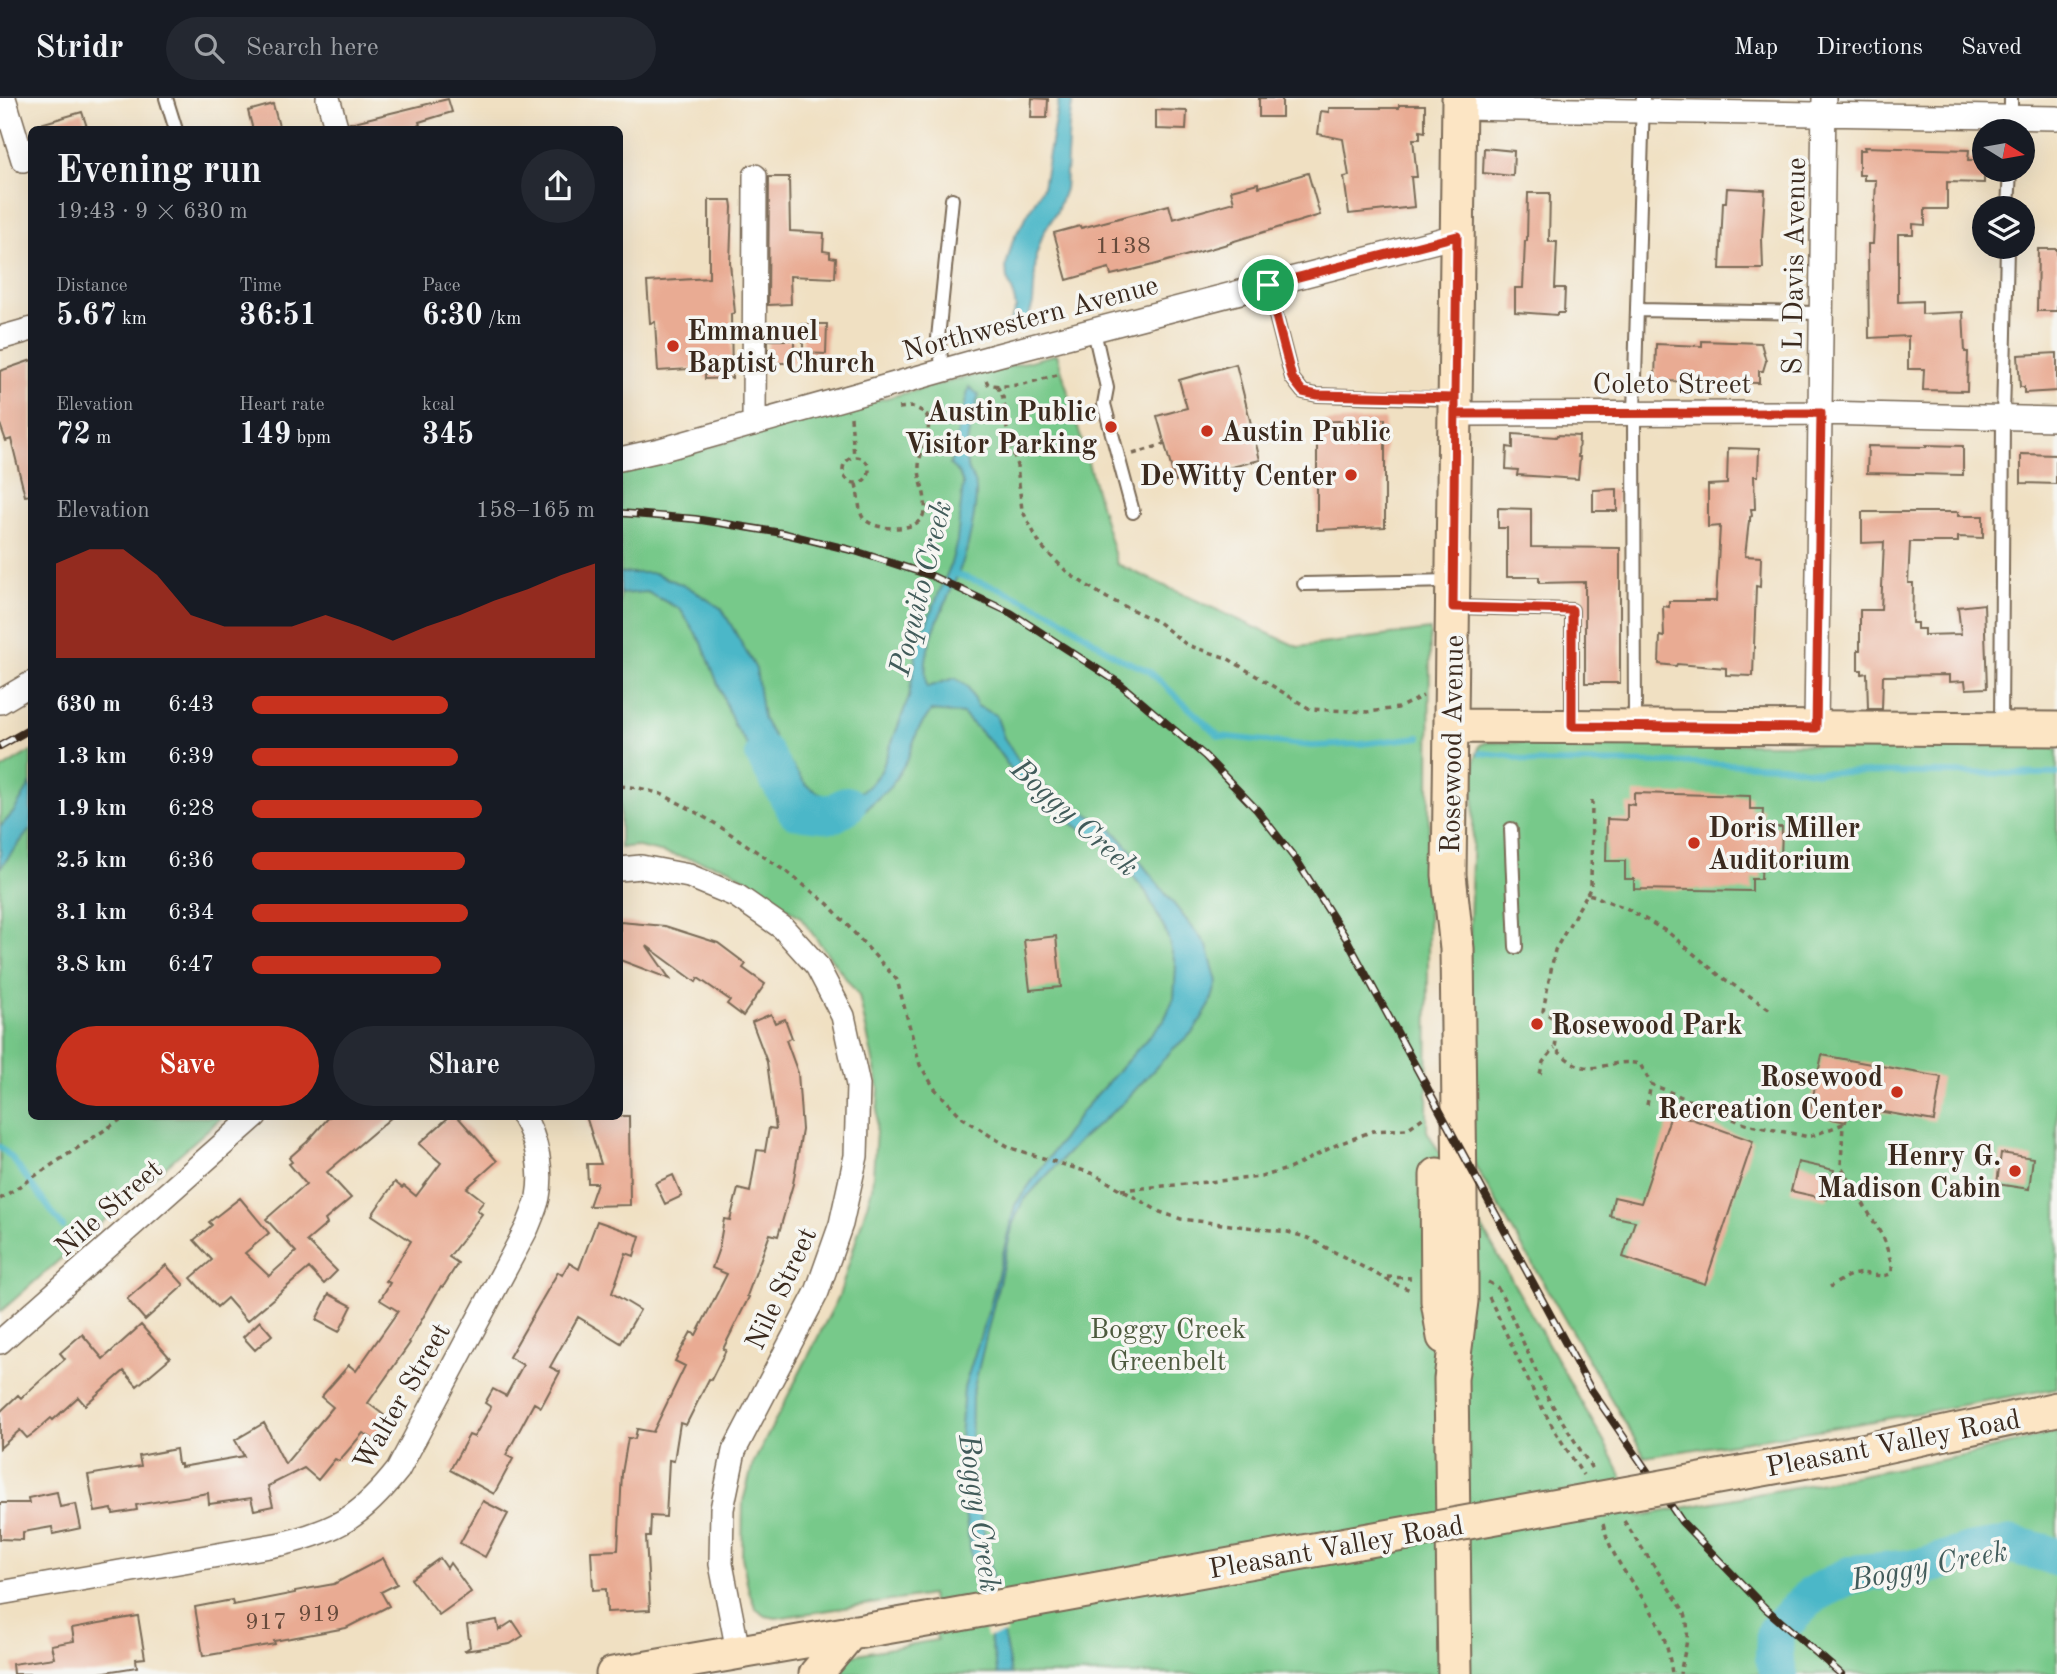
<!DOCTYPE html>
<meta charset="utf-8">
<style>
:root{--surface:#171b24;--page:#242831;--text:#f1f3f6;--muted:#9ea1a6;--line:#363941;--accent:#c8321e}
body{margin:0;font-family:"Old Standard TT",serif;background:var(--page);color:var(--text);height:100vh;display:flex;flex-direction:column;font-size:26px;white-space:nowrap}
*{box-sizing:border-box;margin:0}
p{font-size:23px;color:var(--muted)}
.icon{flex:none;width:38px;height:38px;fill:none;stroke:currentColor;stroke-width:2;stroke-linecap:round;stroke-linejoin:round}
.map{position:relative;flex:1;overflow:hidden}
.side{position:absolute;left:28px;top:28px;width:595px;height:994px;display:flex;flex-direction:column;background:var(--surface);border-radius:10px;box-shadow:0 7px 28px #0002}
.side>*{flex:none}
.needle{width:46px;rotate:101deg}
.controls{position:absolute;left:1972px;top:21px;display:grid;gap:14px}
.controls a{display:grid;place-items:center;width:63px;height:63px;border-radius:50%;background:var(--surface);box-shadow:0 7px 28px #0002;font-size:35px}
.pin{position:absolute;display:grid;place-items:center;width:60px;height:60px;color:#fff;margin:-30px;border:4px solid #fff;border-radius:50%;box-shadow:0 2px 7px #0007}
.round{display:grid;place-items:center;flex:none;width:74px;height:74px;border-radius:37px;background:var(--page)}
.headline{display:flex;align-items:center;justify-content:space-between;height:119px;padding:0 28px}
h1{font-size:38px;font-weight:700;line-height:52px}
.metrics{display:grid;grid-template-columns:repeat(3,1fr);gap:10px;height:119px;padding:7px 28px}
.metrics div{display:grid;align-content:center}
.metrics b{font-size:30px;font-weight:700}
.metrics small{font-size:19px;font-weight:400}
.metrics p{font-size:19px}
.chart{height:196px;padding:14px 28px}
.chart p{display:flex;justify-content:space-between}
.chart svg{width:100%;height:126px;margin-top:7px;fill:var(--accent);opacity:.7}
.cta{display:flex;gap:14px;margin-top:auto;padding:14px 28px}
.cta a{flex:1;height:80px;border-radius:42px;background:var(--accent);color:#fff;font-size:28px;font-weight:700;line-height:80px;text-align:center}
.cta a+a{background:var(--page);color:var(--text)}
ul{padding:0 28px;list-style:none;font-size:23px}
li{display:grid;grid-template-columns:112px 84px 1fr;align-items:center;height:52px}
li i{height:18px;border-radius:9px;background:var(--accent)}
header{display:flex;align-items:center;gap:42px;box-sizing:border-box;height:98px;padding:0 35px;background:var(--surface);border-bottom:2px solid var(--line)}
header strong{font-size:33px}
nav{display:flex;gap:38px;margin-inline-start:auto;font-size:24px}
.search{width:490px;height:63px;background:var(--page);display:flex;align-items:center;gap:18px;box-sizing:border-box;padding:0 24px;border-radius:38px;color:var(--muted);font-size:26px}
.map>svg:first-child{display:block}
</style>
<header>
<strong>Stridr</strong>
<div class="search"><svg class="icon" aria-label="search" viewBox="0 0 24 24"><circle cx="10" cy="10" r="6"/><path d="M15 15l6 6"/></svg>Search here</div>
<nav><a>Map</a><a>Directions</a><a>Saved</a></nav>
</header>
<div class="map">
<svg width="2057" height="1576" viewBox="0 0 2057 1576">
<rect width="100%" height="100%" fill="#f6f6f2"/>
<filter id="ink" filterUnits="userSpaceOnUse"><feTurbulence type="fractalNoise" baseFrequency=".0143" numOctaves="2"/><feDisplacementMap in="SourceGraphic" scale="14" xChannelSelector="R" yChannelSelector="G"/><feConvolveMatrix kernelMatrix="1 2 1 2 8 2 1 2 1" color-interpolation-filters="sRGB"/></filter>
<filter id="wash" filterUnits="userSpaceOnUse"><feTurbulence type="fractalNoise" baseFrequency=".00686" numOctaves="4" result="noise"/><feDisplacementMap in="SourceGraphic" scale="28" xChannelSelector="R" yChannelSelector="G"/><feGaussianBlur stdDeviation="1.57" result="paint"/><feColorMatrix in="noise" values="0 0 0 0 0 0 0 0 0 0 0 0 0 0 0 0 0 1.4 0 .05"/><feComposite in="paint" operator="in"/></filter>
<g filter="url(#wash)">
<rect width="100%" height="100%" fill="#f0e0c2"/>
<path fill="#77c98a" stroke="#597a54" stroke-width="2" d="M1057,256l60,210 181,83 132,-17 -3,501 186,327 26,58 329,-61 89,-23v242h-1234l23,-18 91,-16 -6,-45 -155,23 -10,-2 -10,-7 -7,-17 -7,-35 1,-56 10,-37 86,-168 33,-108 7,-100 -20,-92 -59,-79 -71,-49 -95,-22 -14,2v-376l231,-65z
M2005,643l31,3 21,5v639l-195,35 -217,34 -178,-305v-126l8,-267 5,-14 7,-3 296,2 188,4z
M31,653l1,365 190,1 -222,195v-542z"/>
<path fill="#4cb7c8" stroke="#447073" stroke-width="2" d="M1059,0h14l-4,27 -4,64 -8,22 -14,23 -7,22 -3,47 -5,16 -6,12 -14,-5 8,-18 -3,-16 -6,-13 -1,-13 7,-26 30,-53z
M969,289l10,8c-7,21 -13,42 -13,64 0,10 9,20 10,30 1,19 -5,42 -9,59 -11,45 -50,92 -40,139l28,-9 13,9 9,19 19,9 8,23 26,40 83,52 21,24 73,92 10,36 -7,23 -16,26 -21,18 -49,53 -44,38 -57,61 -10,22 -41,173 -1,66 40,212h-13l-26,-114 -7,-47 -6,-63 5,-62 26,-82 25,-101 68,-95 81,-90 10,-22 2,-32 -10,-34 -20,-40 -35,-43 -49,-32 -42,-35 -25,-35 -32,-33 -32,-3 -13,19 -11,30 -16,26 -26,24 -39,14 -21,-6 -36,-41 -35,-52 -32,-82 -22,-34 -33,-17 -27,2v-21h34l34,14 34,22 34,60 7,49 18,32 25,35 32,19 30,-17 13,-16 28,-74 9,-54 32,-76 7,-26 6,-57 -4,-11 -9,-8z
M31,685v45l-31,40v-41l13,-14z
M1852,1476l-41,26 -21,22 -11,22 5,30h-9c-3,-12 -10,-32 -5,-43 8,-18 47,-51 66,-56 5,-1 11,-1 16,-1z"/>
<path fill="#f0e0c2" d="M996,1480l11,56 -21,3 -13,-55z"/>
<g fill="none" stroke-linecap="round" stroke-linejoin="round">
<path stroke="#4cb7c8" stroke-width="6" d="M952,475l46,15 57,26 62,43 32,14 70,65 93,10 48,-2 60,-7
M1481,655l29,3 23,6 162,1 87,3 36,6 239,2
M0,1049l11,10 52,70"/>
<path stroke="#4cb7c8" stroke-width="38" d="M764,656l32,56 37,4 14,-9
M1779,1576l-5,-17 1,-25 37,-37 40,-21 71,-7 46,-15 43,-7 33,8 12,5"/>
</g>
<g id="blocks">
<path fill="#e9ab93" d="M1032,0l16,1 -1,19h-16z
M1259,0h23v19h-23z
M448,1l4,13 -33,10 1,3 -16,5h-53l-1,-7z
M273,6l7,26h-27l-5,-19z
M1399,7h26v27l-5,-1v8h-7l4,38h-6l3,30 -65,7 -5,-37 5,-1 -6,-37 -25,-5 3,-23 8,1v-4h70z
M1156,12l31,1 -1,19 -30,-1z
M82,14l6,18h-51v-5z
M1864,49l105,3 -1,10h16v23l-37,-1v27h-22v16l-12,-1v10h-15v68l24,-1v13l41,-2 2,40h3l-1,39 -44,-1 1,-21h-16v-33l-39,2 -1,-94h5l3,-64h-12v-5h-5v-25h6z
M1484,50l30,3 -1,25 -30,-3z
M1308,75l12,42 -89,27v1l-78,22 -42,10 -2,-7 -42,12 -13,-47 26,-7 1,2 88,-23 4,14 61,-17 -3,-12 27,-7 1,4z
M769,79h20l1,54 34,2 -1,18 7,1v5l6,1 -1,20 -45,-2 1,28 -23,1z
M1727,90l38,2 -3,49 1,30h-43l3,-67h3z
M1528,95h22l-1,49h8l-2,46h10l-1,25h-7v2l-42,-3v-24h8l2,-47h2z
M709,102h22l1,7 -2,56 5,50 -4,1 1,64 -27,1v-11l-47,3 -3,-49 -5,1 -3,-41 62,-4z
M2038,151h19v62h-20z
M803,226h24l-1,30 -23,-1z
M768,242h26v23h-26z
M1702,243l59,2 5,18 -3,10h-4v12l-104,-2 1,-37 46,2z
M2057,255v38l-33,2v-6h-4l-2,-32z
M32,262v135l-7,1 -14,-57 -5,2 -6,-17v-53z
M1236,266l24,96 -85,21 -18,-65 30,-8 -8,-28z
M1385,321v108l-68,3v-108z
M1513,336l43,3 1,-2 22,1 -1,21h2l-2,22 -61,-4 1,-5 -12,-1 1,-22 6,1z
M1926,347l37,1v29l-96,-2 1,-27 58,1z
M1728,350l31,1 -1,27h-4l1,33h-4l1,7 -2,1v4h-1l-4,35 16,1 -1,30 -4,-1 -3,90 -27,-1v-7l-49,-4 -1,2 -17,-2 1,-28 4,1 -1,-31 6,1v-6h47l4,-75 -12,1v-42l19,-1z
M2021,356l35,1v29l-35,-1z
M1617,391v22h-24v-21z
M1498,410l33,1v38l89,1v135h-35v-101l-46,1v-6h-32v-49h-9z
M1862,414h96v4h25v22l-25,-1v5h-48l-2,41h5l-1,40h5v6h7v6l37,-1 -3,-27 26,-3 3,84 -21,1 -1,-8 -16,1v-7l-66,1 -1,33h-14l-1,-36 -5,1v-4h-4v-20h2v-40h21l3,-68 -22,1z
M1634,695l116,3v13h13l-1,18h20l-1,33h-19l-1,19h-9v12l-118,-2v-10h-9v-18h-19l1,-42 20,1v-16l7,1z
M620,824l45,4 53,17 28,21 -3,4 22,16 -22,32 -16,-12 3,-4 -32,-22 -2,4 -49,-36 23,33 -50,-19z
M1056,838l5,51 -31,3 -6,-50z
M771,916l4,9 10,-4 7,19 -6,2 12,33 4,57 -9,54 -15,52 -8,-2 -23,62 2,1 -26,52 3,1 -15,30 -2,-1 -23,46 -6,-2 -6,38 -5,-1 -3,57 -15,-1 -1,21h-4l4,73 -43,2 -1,-23 -13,1 -2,-39 27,-1 4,-77 6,-35 7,1 2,-10 16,3 32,-66 -10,-5 16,-29 5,3 31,-61 -15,-6 7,-20 5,-29 6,1 8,-31 12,3 7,-42 8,1 4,-23 7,1 -9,-67 -15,-40z
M1822,957l119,22 -7,44 -84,-15 -4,16 -37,-8z
M1672,1014l81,29 -48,143 -82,-27 12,-36 -25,-5 4,-19 27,6z
M330,1018h63l-66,56 24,26 -26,22 2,4 -20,17 30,30 -13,13 -15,-16 -62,53 -20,-23 -10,9 -26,-29 21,-18 -18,-20 18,-15 -3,-3 31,-24 29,35 -24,20 24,23 27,-24 -30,-33 40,-35 -17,-20 3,-2 -3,-4 18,-16z
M450,1018h7l40,45 -30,27 17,13 -7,9 5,4 -33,43 9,6 -15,24 -2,-1 -32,56 1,1 -42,60 25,19 -13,21 -17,-10 -24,28 -4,-2 -17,21 -14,-12 -36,18 5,20 -19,4 -3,-12 -42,6 -1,-11 -72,12 1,5 -24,4 -1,-5 -17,3 -7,-37 53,-9 -2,-10 37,-7 2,15h3v3l63,-11 -9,-16 29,-17 21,41 48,-57 -12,-10 28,-32 7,6 42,-60 -18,-11 10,-17 -4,-2 25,-40 -39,-26 23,-33 7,6 2,-2 12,10 25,-33 -22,-19z
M586,1018h43l1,89 -41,1 8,-23h-9l-1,-19h14z
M2001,1055l32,5 -4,31 -32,-5z
M1798,1064l36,8 -7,29 -36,-8z
M673,1077l9,21 -17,8 -10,-21z
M597,1123l43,15 -6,20 -8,-3 -14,40 28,17 -19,33 -43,-26 -28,50 10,5 -19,35 -7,-4 -28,52 7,4 -19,35 -44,-24 19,-35 5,2 17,-30 -6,-4 8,-14 13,7 17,-31 -14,-8 49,-85 4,3 7,-12 10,6z
M166,1167l18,20 -39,35 -18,-21z
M329,1196l23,12 -13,26 -23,-12z
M260,1223l12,14 -17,15 -12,-13z
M141,1227l29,33 -33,28 -13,-15 -39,34 -7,-8 -25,23 -2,-2 -17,15 -7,5 -7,-8 -20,18v-36l18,-17 3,3 44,-39 -5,-6 22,-19 21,25z
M57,1394l3,15 16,-3 5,24 -28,6 -1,-7 -29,5v8l-23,-1v-36h29l-1,-5z
M483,1403l25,13 -23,43 -25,-14z
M383,1460l14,26 -16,8 8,14 -43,22 -72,13 1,3 -72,12 -8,-49 37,-7 1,5 62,-12v-2l39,-7z
M440,1460l7,10 3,-5 21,29 -32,23 -28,-36z
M138,1518l7,42 -9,1 1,8 -44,7h-80l-1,-10 42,-6 -3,-13 23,-4 -2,-13z
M497,1522l2,10 14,-9 10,15 -13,8 -46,7 6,-4 -3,-22z"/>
</g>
</g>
<g filter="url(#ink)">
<use href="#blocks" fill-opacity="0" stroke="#7a6a57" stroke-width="2"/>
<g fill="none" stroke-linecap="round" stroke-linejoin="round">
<g stroke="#7a6a57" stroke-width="16">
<path id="lane" d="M166,0l10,32
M2011,33v-33
M2008,110l2,-38
M1268,187l24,93 11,14 14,3 138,4
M1637,212l185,3
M1094,233l13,57 -3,16 29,108
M943,273l-5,-33 14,-139
M1304,486l149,-3
M1454,509l118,3v116
M1635,626l-1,-311 9,-315
M2001,629l2,-309 4,-171
M1511,731l5,118"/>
</g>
<g stroke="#7a6a57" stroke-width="26">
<path id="street" d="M4,0l19,62
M328,0l9,32
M1459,10l598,10
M0,240l32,-9
M1455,316l366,-1 236,6
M754,326l1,-248
M620,361l40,-9 338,-95 458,-119
M0,604l32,-19
M1816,630l8,-630
M620,771l21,-2 48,9 48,20 46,32 34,38 26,50 15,69 -2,71 -15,68 -24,68 -83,159 -12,58 -1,55 17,87
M0,1244l255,-226
M0,1495l281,-49c57,-14 80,-27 117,-74l129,-242c4,-10 9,-21 11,-31 5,-27 -1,-58 -15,-81"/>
</g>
<g stroke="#7a6a57" stroke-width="37">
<path id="secondary" d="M1452,628l605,3
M1437,1077l1,126 6,36
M1862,1353l195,-42
M613,1576l319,-55
M816,1576l35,-42
M1455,1576l-4,-295 10,-78v-23l-4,-329 -8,-74 10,-777"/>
</g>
<path stroke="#7a6a57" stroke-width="3.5" stroke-dasharray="5 5" stroke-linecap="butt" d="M986,282l2,4c24,6 46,-3 69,-9
M997,288l6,11 4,32 10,37 5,44 19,36 28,28 38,24 51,24 29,23 40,13 83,51 58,3 30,-4 25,-12
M851,319l3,40
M1133,356l32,-10
M843 372a13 13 0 1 1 26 0a13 13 0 1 1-26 0Z
M856,386c2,7 3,27 6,32 7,14 49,17 59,3 11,-15 -3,-37 -2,-53 1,-21 15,-31 7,-53l-13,-6 -16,1
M620,688l19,2 22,6 20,10 35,20 72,49 40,31 69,76 23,85 15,24 28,29 29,19 19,11 83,26 66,38 21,7 107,13 20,6 89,47 14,5
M1587,796l4,-7 1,-87
M1769,911l-49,-33 -51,-43 -43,-25 -25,-9 -4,-3 -10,-2 -32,56 -12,61 10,7 3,23 -1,7c37,38 46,8 85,16l11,20 94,40 50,10 14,3 34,-13 -2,42 43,73 8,26v8c-12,7 -22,-2 -35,1 -11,1 -18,8 -27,13
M1540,976l3,-12 12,-14
M1647,1007l4,-21
M1693,1020l5,-13
M1121,1092l140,-13 30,-9 45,-23 37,-14 34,-2 17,-12
M0,1101l126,-83
M1387,1179l24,1
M1488,1184l9,5 6,10 45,101 46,74
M1489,1199l46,98 20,36 28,44
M1624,1423l60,90c8,21 0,41 -4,63
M1603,1426c10,41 35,62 54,97 8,15 13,36 15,53"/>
<use href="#lane" stroke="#fff" stroke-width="12"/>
<use href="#street" stroke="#fff" stroke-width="23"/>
<use href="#secondary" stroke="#fce5c4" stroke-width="33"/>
<g stroke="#3b2a1e" stroke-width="8">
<path id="rail" d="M620,415l75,6 87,14 73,18 77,25 79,37 108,70 86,73 52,54 40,51 49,77 244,450 92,134 83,86 76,66
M0,648l32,-18"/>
</g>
<use href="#rail" stroke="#f6f6f2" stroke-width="5" stroke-dasharray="16" stroke-linecap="butt"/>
<g stroke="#7a6a57" stroke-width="37" stroke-linecap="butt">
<path id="secondary-bridge" d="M932,1521l930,-168"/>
</g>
<use href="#secondary-bridge" stroke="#fce5c4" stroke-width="33"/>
</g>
</g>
<g fill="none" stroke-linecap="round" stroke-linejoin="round" filter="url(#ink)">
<g stroke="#fff" stroke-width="14">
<path id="route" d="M1268,187l24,93 11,14 14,3 138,3c-1,70 -1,140 -2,209l119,3v116l244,2 5,-315 -366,1v-16l2,-162 -189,49"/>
</g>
<use href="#route" stroke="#c8321e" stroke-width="9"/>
</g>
<g fill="#c8321e" stroke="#f6f6f2" stroke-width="2.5">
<circle cx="673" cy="248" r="7"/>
<circle cx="1111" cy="329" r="7"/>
<circle cx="1207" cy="333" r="7"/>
<circle cx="1351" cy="377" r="7"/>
<circle cx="1694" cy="745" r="7"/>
<circle cx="1537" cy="926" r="7"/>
<circle cx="1897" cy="994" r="7"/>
<circle cx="2015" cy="1073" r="7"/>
</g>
<g text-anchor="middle" stroke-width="7" stroke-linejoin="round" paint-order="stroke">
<g font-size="24" fill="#664a3b">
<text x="1123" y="155">1138</text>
<text x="319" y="1523">919</text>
<text x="266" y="1531">917</text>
</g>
<g font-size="28" fill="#3b2a1e" stroke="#f6f6f2">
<text transform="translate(1793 168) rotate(-89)" y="10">S L Davis Avenue</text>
<text transform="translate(1030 219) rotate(-15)" y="10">Northwestern Avenue</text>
<text x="1672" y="295">Coleto Street</text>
<text transform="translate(1451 646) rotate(-89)" y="10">Rosewood Avenue</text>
<text transform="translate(108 1109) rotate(-41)" y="10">Nile Street</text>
<text transform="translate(780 1190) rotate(-65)" y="10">Nile Street</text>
<text transform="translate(401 1298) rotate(-60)" y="10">Walter Street</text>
<text transform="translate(1893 1344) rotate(-11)" y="10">Pleasant Valley Road</text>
<text transform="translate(1336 1448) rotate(-10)" y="10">Pleasant Valley Road</text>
</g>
<g font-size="28" font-weight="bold" fill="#3b2a1e" stroke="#f6f6f2" text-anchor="start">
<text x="687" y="242">Emmanuel<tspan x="687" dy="32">Baptist Church</tspan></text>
<text x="1097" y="323" text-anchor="end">Austin Public<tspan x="1097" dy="32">Visitor Parking</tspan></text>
<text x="1221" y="343">Austin Public</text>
<text x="1337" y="387" text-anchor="end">DeWitty Center</text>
<text x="1708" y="739">Doris Miller<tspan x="1708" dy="32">Auditorium</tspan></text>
<text x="1551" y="936">Rosewood Park</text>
<text x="1883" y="988" text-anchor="end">Rosewood<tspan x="1883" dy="32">Recreation Center</tspan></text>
<text x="2001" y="1067" text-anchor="end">Henry G.<tspan x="2001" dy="32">Madison Cabin</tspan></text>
</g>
<g font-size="28" fill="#4d5a3e" stroke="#f6f6f2">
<text x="1168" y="1240">Boggy Creek<tspan x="1168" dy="32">Greenbelt</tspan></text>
</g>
<g font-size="30" font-style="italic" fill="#415b5a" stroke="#f6f6f2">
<text transform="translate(920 490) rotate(-76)" y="10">Poquito Creek</text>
<text transform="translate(1075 719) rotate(42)" y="10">Boggy Creek</text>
<text transform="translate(980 1415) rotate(82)" y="10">Boggy Creek</text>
<text transform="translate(1929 1467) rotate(-11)" y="10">Boggy Creek</text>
</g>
</g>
</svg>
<div class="controls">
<a><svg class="needle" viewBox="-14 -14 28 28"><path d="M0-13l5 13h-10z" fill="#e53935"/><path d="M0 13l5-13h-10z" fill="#9ea1a6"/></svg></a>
<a><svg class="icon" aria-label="layers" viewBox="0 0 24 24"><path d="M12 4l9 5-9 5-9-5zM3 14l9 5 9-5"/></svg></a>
</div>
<div class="pin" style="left:1268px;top:187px;background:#1e9e55"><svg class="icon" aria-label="arrive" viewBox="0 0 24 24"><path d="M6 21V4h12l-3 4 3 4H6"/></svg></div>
<section class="side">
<div class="headline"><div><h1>Evening run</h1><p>19:43 · 9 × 630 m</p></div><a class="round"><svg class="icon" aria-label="share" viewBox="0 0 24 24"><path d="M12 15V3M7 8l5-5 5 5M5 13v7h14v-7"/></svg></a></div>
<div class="metrics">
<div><p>Distance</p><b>5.67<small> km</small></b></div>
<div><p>Time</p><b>36:51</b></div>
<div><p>Pace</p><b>6:30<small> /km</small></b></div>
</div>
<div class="metrics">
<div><p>Elevation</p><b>72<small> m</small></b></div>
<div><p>Heart rate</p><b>149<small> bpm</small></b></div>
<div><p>kcal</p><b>345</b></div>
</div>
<div class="chart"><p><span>Elevation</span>158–165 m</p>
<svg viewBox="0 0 160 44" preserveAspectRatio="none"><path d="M0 44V11L10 6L20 6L30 15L40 29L50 33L60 33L70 33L80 29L90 33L100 38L110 33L120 29L130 24L140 20L150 15L160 11V44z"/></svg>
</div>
<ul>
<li><b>630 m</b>6:43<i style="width:57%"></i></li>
<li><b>1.3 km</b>6:39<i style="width:60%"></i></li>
<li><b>1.9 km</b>6:28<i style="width:67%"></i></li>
<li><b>2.5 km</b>6:36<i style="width:62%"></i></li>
<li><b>3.1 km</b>6:34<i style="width:63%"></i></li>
<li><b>3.8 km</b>6:47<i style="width:55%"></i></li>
</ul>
<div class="cta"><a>Save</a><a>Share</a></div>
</section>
</div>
